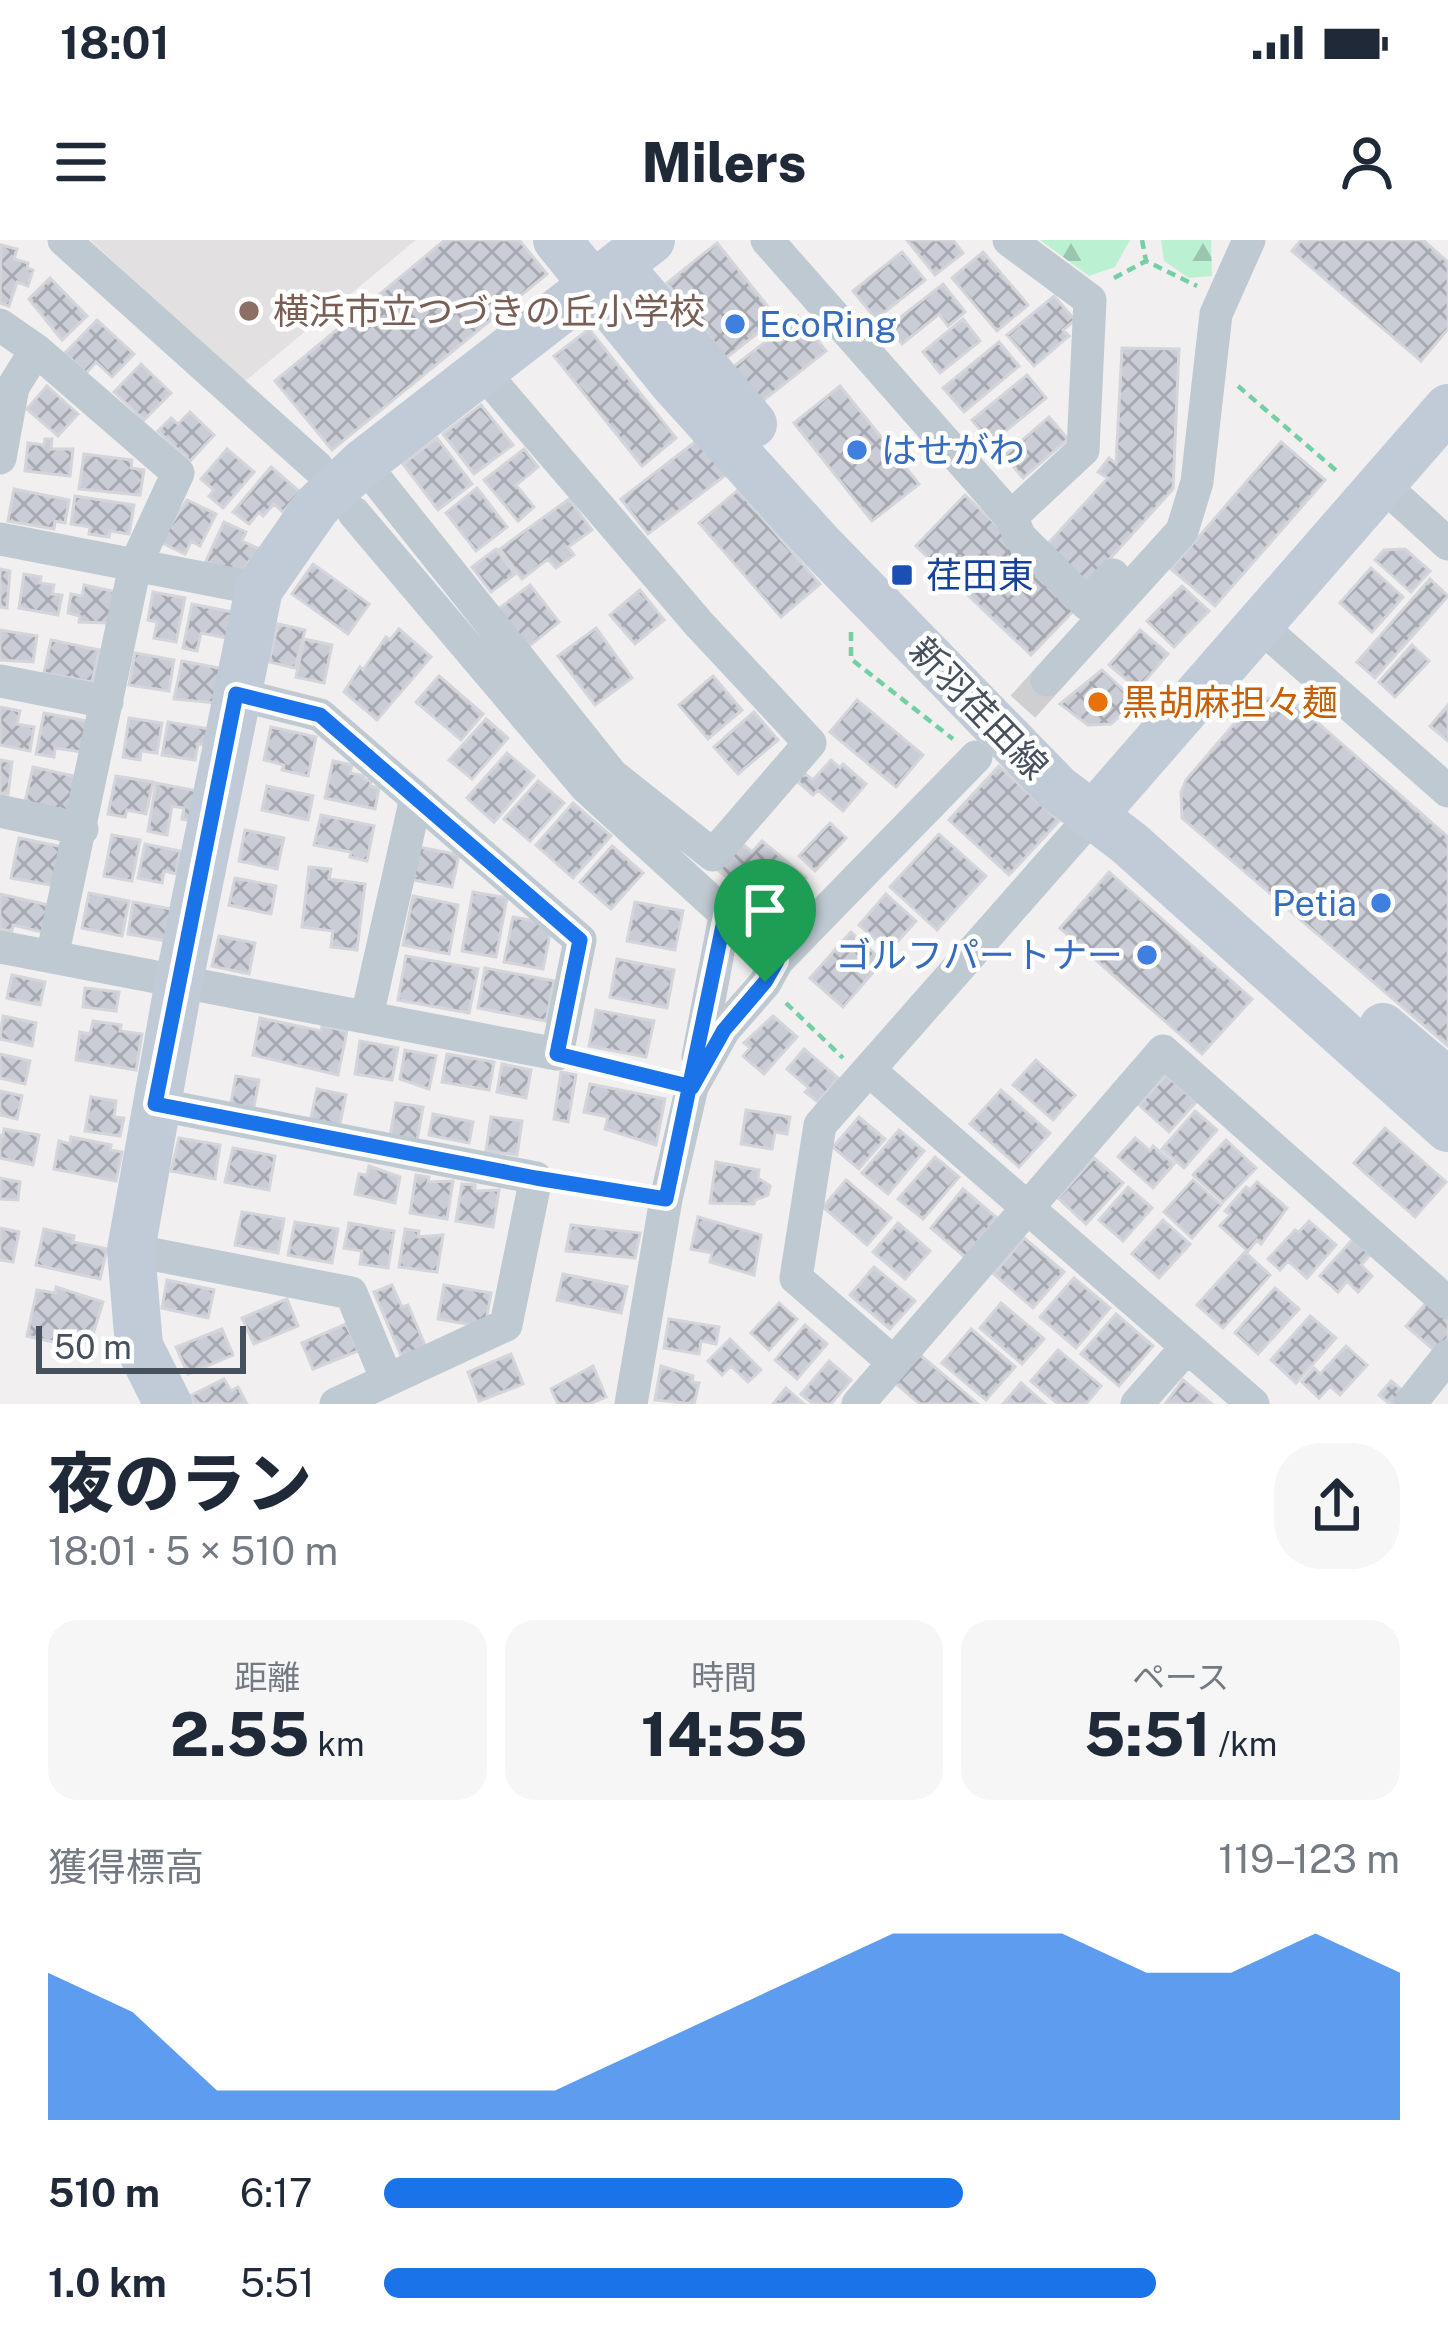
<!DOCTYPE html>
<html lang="ja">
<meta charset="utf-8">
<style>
:root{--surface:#fff;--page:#f6f6f7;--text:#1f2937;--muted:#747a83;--accent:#1a73e8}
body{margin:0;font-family:"Public Sans","Noto Sans JP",sans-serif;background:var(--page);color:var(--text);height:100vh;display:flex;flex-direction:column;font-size:45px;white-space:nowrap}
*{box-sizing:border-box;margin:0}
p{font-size:39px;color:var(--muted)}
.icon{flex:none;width:66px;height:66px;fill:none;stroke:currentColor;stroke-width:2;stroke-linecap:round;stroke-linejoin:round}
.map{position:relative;height:1164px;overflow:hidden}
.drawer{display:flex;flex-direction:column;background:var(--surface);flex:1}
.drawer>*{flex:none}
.scale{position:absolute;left:36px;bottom:30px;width:210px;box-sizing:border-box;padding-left:12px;border:6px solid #46515d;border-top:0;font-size:33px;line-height:42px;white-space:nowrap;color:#46515d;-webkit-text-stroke:9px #fff;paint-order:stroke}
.pin{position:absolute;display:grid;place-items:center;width:102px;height:102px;color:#fff;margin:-123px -51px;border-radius:50% 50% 50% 0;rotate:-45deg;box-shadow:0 0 12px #0007}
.pin .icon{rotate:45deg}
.round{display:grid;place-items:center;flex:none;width:126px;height:126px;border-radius:48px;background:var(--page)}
.head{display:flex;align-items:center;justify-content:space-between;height:204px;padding:0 48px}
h1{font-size:66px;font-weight:800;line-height:90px}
.metrics{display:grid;grid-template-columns:repeat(3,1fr);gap:18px;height:204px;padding:12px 48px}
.metrics div{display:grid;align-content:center;border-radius:30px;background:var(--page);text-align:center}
.metrics b{font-size:60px;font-weight:800}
.metrics small{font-size:33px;font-weight:400}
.metrics p{font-size:33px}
.chart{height:336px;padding:24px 48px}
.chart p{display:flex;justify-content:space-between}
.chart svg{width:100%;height:216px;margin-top:12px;fill:var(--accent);opacity:.7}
ul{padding:0 48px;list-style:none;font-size:39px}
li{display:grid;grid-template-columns:192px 144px 1fr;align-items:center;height:90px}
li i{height:30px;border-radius:15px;background:var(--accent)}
.status{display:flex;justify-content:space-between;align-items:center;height:84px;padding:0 60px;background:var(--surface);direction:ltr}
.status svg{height:33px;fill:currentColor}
header{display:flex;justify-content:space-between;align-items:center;height:156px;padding:0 48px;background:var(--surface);font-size:54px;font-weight:800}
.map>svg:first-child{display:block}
</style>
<div class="status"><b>18:01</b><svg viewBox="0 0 49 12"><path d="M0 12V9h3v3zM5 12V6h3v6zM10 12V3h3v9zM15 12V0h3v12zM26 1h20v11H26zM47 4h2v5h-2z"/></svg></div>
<header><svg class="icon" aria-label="menu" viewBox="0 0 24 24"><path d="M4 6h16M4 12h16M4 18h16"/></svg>Milers<svg class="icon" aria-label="person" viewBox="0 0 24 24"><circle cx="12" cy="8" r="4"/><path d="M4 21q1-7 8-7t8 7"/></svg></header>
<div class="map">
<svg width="1448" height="1164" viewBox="0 0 1448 1164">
<defs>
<pattern id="forest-firs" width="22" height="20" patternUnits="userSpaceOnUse" patternTransform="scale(3)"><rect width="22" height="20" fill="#bcf0d2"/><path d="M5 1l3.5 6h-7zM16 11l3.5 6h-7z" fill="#9bc5ae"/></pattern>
<pattern id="building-cross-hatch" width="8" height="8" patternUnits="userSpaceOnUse" patternTransform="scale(3)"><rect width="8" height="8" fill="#cacdd5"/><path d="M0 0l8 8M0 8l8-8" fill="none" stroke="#a6a9b0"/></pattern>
</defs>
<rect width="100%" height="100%" fill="#f1efef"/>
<path fill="#e2e0e1" d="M90,0h326l-172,142z"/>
<path fill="url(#forest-firs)" d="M1040,0h90l-15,27 -26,9z
M1161,0h50l1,36 -23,2 -25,-17z"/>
<path fill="url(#building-cross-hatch)" stroke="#d3d5da" stroke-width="3" d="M445,0h74l28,34 -215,176 -57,-69z
M907,0h46l10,13 -28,22z
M1301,0h122l25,22v67l-27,32 -129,-110z
M717,3l60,75 -51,40 -59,-75z
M1,5l16,4 -3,10 14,4 -1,5 6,2 -5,16 -11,-4 -8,24 -9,-3z
M902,12l23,28 -49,39 -23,-28z
M983,12l45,53 -31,26 -45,-53z
M50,38l37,38 -25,24 -33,-41z
M943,44l22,28 -17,14 -9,-12 -37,30 -14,-17z
M1054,56l21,24 -12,10 6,6 -35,30 -27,-31z
M798,76l28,35 -66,52 -28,-35z
M963,79l17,22 -40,32 -17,-21z
M97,80l37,34 -22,23 -16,-15 -10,11 -21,-20z
M589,89l87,109 -34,28 -88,-110z
M999,102l20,24 -55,46 -21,-24z
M1122,108l57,1 -6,140 -85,94 -42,-37 62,-68 -10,-6 11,-14 7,6z
M141,124l30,29 -27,27 -30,-28z
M1027,135l19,23 -55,45 -19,-23z
M47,146l31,28 -20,22 -31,-27z
M840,146l79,98 -47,37 -78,-98z
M481,165l32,40 -39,29 -31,-40z
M190,172l24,23 -24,26 -32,-30 13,-13 7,6z
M1049,177l19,22 -45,39 -19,-22z
M437,198l35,46 -34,26 -35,-46z
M700,198l27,36 -79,60 -27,-35z
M45,199h7l-1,10h22l-3,27 -45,-5 3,-28 16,2z
M1281,202l44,38 -110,126 -44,-37z
M227,209l27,23 -31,36 -14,-12 5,-6 -13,-11z
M524,209l14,18 -22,18 18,22 -16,14 -34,-41z
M84,214l48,6 -1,8 13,2 -4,25 -61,-6z
M271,227l29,25 -17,20 -9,-8 -11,12 -4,-4 -10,12 -16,-12z
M477,248l30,39 -31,24 -30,-38z
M14,249l55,11 -4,23 -10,-2 -1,8 -46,-8z
M738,250l82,94 -39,33 -82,-94z
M965,255l115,109 -49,51 -115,-109z
M75,256l59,9 -5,29 -19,-3 -1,6 -20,-3 1,-7 -19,-3z
M569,259l23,31 -24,17 6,8 -18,13 -8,-9 -26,20 -22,-30z
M187,260l29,14 -16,32 -9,-5 -6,13 -25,-12z
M224,282l22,10 -4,9 20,9 -7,14 -6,-3 -8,17 -35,-17z
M496,309l19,25 -24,18 -19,-25z
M1405,309l25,22 -19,21 -36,-32 9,-10z
M313,324l56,40 -21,30 -56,-40z
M1371,328l32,29 -31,35 -32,-29z
M0,329l10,2 -3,37 -7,-1z
M24,334l17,3 -1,6 14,2 -2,9 10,1 -4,20 -39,-7z
M1430,339l18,17 -73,82 -18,-16z
M84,345l32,7 -7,31 -30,-1 1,-6 -12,-3 3,-19 11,2z
M530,345l29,37 -32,26 -30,-38z
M1182,346l27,25 -35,36 -27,-26z
M640,350l24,30 -29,24 -25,-29z
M153,352l32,6 -9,44 -22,-4 3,-16 -9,-2z
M192,364l40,8 -5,26 -26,-5 -4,18 -14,-3z
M278,384l27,6 -10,38 -26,-6z
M596,388l36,50 -37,27 -37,-49z
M399,389l32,28 -54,63 -33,-28 16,-25 3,3 23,-33 4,3z
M0,390l37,6 -4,26 -33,-2z
M1140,390l28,24 -30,35 -29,-24z
M304,399l28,6 -8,38 -28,-6z
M51,400l48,10 -7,32 -48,-9z
M1412,405l17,16 -34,36 -16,-15z
M135,413l39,7 -5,31 -40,-6z
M182,421l42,8 -8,34 -42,-4z
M1102,430l34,32 -25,22 -23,1 -28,-21z
M439,436l44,38 -22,26 -45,-38z
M713,436l29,34 -34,29 -29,-34z
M1263,458l31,4 154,135v209l-266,-228 -1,-26 5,-12 67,-78z
M857,460l66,55 -27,32 -66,-55z
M1448,465v36l-18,-15z
M0,467l20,4 -3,13 17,3 -4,24 -30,-6z
M754,472l24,28 -40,34 -24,-27z
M44,473l43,8 -5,31 -27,-4 -1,9 -18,-3z
M129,478l33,5 -5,30 -16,-2 -1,9 -17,-3z
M486,479l22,19 -36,41 -23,-19z
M168,482l41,7 -3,16 -8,-1 -3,16 -33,-5z
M271,487l45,10 -8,39 -26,-6 2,-5 -20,-5z
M507,513l27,23 -40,46 -27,-24z
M0,520l12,2 -4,32 -8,-1z
M831,520l9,8 3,-4 23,20 -23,27 -25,-21 -5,5 -16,-14 7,-8 9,7z
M333,521l19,4 -2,8 14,3v3l7,2 -1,5 9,2 -4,21 -50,-11z
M999,526l60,55 -50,54 -60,-55z
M33,527l49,11 -9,36 -48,-12z
M116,536l37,6 -7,32 -19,-4 -2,7 -17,-3z
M538,541l26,22 -34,38 -26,-22z
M156,543l41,8 -5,30 -10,-2 2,-11 -12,-2 -5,29 -19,-4z
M267,546l46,10 -5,24 -46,-10z
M573,563l38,33 -38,42 -37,-33z
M321,575l53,11 -7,35 -17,-4 1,-5 -37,-7z
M830,583l16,15 -31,33 -16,-15z
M245,590l39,8 -7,31 -38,-8z
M939,594l47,42 -49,54 -47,-43z
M112,595l28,5 -8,41 -28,-5z
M19,598l44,9 -7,39 -45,-8z
M762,601l44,37 -23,27 -31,-26 -10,11 -24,-20 23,-27 11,9z
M145,604l35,7 -4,23 -12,-3 -2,12 -24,-5z
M612,606l31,27 -32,36 -31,-27z
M419,607l40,8 -7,32 -39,-7z
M309,627l22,2 -2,10 36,5 -8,66 -26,-3 2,-16 -31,-4z
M1109,632l143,127 -50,55 -142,-126z
M235,638l41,8 -5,28 -42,-9z
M473,652l34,6 -11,59 -34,-6z
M89,653l40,8 -7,35 -40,-8z
M0,654l52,12 -6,27 -33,-8 -1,6 -12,-2z
M886,654l30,27 -27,30 -30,-26z
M413,656l45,9 -9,49 -46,-9z
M133,662l38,7 -5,32 -38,-7z
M635,662l48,9 -8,39 -48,-9z
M513,677l39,7 -9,45 -39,-7z
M851,692l32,29 -40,46 -33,-29z
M219,696l36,7 -6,31 -37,-8z
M406,716l72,13 -9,44 -71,-13z
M617,719l57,11 -7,38 -57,-11z
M485,728l69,13 -8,40 -68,-13z
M12,735l33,7 -5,23 -33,-7z
M85,748l34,4 -3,19 -33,-4z
M596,770l58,11 -8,36 -57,-11z
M3,776l33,7 -4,23 -32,-7z
M773,776l24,21 -33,37 -21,-18 7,-8 -6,-5z
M260,778l61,13 1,-5 25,5 -9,44 -85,-20z
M93,781l28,4 -1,6 22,3 -6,36 -60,-10 4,-28 10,2z
M360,801l38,7 -6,32 -37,-6z
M804,809l34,29 -20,24 -13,-10 4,-4 -22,-19z
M405,810l31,6 -7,33 -29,-10z
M0,814l30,7 -5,23 -25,-6z
M447,814l47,8 -5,28 -47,-8z
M1036,820l39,35 -22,25 -40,-35z
M502,824l29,6 -5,28 -29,-6z
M561,832l15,3 -8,47 -14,-3z
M1166,835l30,27 -27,30 -30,-27z
M236,836l23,4 -6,32 -23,-4z
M590,844l75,15 -9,46 -51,-16 3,-12 -24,-5z
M317,849l29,6 -7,33 -29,-5z
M1001,850l49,43 -31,34 -49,-43z
M0,851l22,5 -5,23 -17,-4z
M91,857l25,4 -2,16 10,1 -4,18 -35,-5z
M396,863l27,4 -6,34 -27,-5z
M746,870l44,7 -3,17 -12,-2 -3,17 -31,-5z
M1195,871l22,19 -33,38 -22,-19z
M433,874l40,8 -4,21 -40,-8z
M491,877l31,4 -5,34 -31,-4z
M859,877l26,22 -26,30 -26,-22z
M1385,888l61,54 -31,35 -61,-54z
M4,889l35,6 -6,30 -33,-7v-23l3,1z
M899,890l25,21 -36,43 -26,-21z
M71,897l40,8 -1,5 12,2 -6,29 -62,-12 5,-28 11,3z
M179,898l41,7 -5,34 -44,-8z
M1135,898l15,13 3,-5 21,18 -21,24 -35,-31z
M1226,900l30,28 -33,34 -30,-27z
M233,908l42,8 -6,34 -44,-8z
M935,917l24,20 -36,42 -25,-20z
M1094,918l29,25 -37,41 -28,-26z
M716,922l43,8 -1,8 12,8 -2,9 -13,5 -1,4 -44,-1z
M369,926l31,11 -5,26 -40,-9 4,-20 8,1z
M416,935l13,2 -1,5 25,-1 -6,38 -37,-6z
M0,938l20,4 -2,18 -18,-1z
M846,940l45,38 -24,27 -44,-38z
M1193,940l28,25 -29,33 -28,-26z
M1257,942l30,26 -26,36 -4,-4 -9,11 -28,-25 10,-11 -5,-4 21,-24 4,3z
M462,944l13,1v6l24,-1 -6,37 -37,-6z
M1128,947l24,21 -29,33 -24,-21z
M963,949l34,29 -32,39 -34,-29z
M242,972l42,7 -6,34 -43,-8z
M698,977l63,18 -7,40 -44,-13 2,-9 -21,-4z
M1163,980l27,24 -31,34 -27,-24z
M1309,981l27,24 -29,33 -19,-17 -8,9 -12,-11 27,-29 4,2z
M295,982l43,7 -6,34 -44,-8z
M349,983l45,8 -6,37 -28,-4 2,-13 -18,-3z
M898,983l32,28 -25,28 -32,-27z
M571,985l69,8 -5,25 -69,-7z
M0,988l19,4 -6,30 -13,-2z
M44,989l30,7 -1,6 34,7 -7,30 -64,-14z
M405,989l14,2 -1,6 25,-2 -6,37 -38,-5z
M1024,998l40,34 -31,36 -39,-34z
M1353,999l17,16 -9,10 11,11 -14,16 -11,-11 -9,11 -18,-16z
M1245,1012l25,23 -47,53 -26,-23z
M874,1027l41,34 -25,28 -40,-34z
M563,1034l64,13 -6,26 -64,-13z
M1074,1038l36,30 -34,40 -36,-31z
M167,1040l47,10 -6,28 -46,-10z
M392,1045l10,22 6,-2 19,45 -24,10 -29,-68z
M444,1045l47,8 -6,34 -47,-8z
M56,1047l47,15 -13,42 -32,-7 -1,6 -30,-7 10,-46 18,3z
M1275,1048l24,21 -41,45 -23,-21z
M287,1059l11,27 -44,18 -12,-26z
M1428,1061l20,18v19l-12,14 -30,-26z
M779,1063l18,16 -28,31 -18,-17z
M1001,1063l43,36 -22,25 -42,-36z
M1116,1074l37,32 -34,40 -38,-32z
M1310,1076l26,22 -40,45 -25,-23z
M669,1079l50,8 -3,17 -15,-3 -2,13 -35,-6z
M346,1084l12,27 -45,18 -11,-26z
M805,1085l22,19 -30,35 -22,-19z
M222,1089l11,26 -45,19 -12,-27z
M971,1089l44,38 -29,33 -44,-37z
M730,1099l31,31 -13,12 -17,-16 -9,9 -14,-14z
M1346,1106l21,19 -27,30 -10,-9 -11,12 -17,-16 12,-14 6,6z
M1058,1110l43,36 -15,18h-28l-27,-23z
M511,1114l12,30 -44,17 -11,-29z
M919,1114l59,50h-58l-25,-21z
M829,1121l22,19 -20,24h-18l-12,-10z
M593,1126l13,31 -17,7h-31l-7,-15z
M661,1126l32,10 -1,6 7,1 -5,21 -39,-4z
M224,1139l7,12 7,-4 9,17h-53l-4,-8z
M1183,1140l29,24h-47z
M1391,1141l16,13 -8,10h-9l-11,-9z
M1021,1143l24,21h-42z
M786,1148l18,16h-31z"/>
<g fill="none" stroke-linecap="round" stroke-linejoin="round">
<path stroke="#cfcfd2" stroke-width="33" stroke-dasharray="33 16" stroke-linecap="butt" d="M990,503l57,-63"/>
<path stroke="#73cfa5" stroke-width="4.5" stroke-dasharray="9 6" stroke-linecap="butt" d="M1142,0l4,21 51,25
M1114,38l32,-17
M1238,146l101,87
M851,392v27l102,80
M786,763l57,55
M586,821l77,19
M565,943l72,11"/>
<path stroke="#bfc9d1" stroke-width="16" d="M1304,475l25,-28"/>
<path stroke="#bfc9d1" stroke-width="33" d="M64,0l253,227
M767,0l244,277 72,-67 7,-150 -81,-60
M0,85l36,25 142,123 -43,93 -83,391
M0,218l13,-71 23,-37
M363,223l249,312 101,80 97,-112 -111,-119 -215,-251
M1382,244l66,60
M354,273l232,274 191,174
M1011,277l9,20 67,67 26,-29
M0,299l259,50
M1258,384l190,167
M1047,440l135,-149 15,-49 19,-168 33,-74
M0,441l107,21
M0,571l82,18
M0,707l557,107 23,-114 -260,-225 -84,-21
M367,776l49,-218
M698,817l28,-146
M870,831l383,333
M155,864l381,74 -30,147 -170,79
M131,1010l220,43 36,87
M893,1122l-97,-84 24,-153 273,-310
M631,1164l35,-205 26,-112 32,-57 41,-47 12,-22 199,-204
M858,1164l305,-353 285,252
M1137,1164l50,-57
M1410,1164l38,-48"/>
<path stroke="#c1cbd8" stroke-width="48" d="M557,0l119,146 145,160 236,242 72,55 319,285
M623,31l130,153
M1093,575l355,-407
M1383,787l65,55
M168,1164l-29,-58 -8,-96 48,-269 80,-392 58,-83 46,-43 288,-223"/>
</g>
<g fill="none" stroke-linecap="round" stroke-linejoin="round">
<g stroke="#fff" stroke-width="24">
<path id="route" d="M765,742l-41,48 -32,57 -135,-33 23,-114 -260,-225 -84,-21 -81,410 381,74 130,21 60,-288 51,50 -12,21"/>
</g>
<use href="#route" stroke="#1a73e8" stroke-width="15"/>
</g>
<circle fill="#8d6e63" stroke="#fff" stroke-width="4.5" cx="249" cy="71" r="12"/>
<g fill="#3f7fe0" stroke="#fff" stroke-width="4.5">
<circle cx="735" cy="84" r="12"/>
<circle cx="857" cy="210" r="12"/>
<circle cx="1381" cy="663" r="12"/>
<circle cx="1147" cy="715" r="12"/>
</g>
<rect fill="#1a4fb4" stroke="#fff" stroke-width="4.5" x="890" y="323" width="24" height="24" rx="6"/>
<circle fill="#e8710a" stroke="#fff" stroke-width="4.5" cx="1098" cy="462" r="12"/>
<g text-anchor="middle" stroke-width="9" stroke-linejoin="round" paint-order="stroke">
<g font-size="36" fill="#785e54" stroke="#fff" text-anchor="start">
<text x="273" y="84">横浜市立つづきの丘小学校</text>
</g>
<g font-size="36" fill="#366cbe" stroke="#fff" text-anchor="start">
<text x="759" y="97">EcoRing</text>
<text x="881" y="223">はせがわ</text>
<text x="1357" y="676" text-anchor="end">Petia</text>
<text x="1123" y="728" text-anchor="end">ゴルフパートナー</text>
</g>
<g font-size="36" fill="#164399" stroke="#fff" text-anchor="start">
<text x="926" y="348">荏田東</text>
</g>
<g font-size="36" fill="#c56008" stroke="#fff" text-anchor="start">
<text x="1122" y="475">黒胡麻担々麺</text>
</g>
<g font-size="36" fill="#46515d" stroke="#fff">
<text transform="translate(979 468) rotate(46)" y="13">新羽荏田線</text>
</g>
</g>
</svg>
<div class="scale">50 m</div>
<div class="pin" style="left:765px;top:742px;background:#1e9e55"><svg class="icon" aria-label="arrive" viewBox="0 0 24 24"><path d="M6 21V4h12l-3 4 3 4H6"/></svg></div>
</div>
<section class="drawer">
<div class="head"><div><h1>夜のラン</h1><p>18:01 · 5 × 510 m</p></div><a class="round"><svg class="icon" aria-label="share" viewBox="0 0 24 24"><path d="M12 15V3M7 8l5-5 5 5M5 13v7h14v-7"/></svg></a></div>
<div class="metrics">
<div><p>距離</p><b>2.55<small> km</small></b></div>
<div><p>時間</p><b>14:55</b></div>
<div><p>ペース</p><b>5:51<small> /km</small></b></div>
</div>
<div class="chart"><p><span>獲得標高</span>119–123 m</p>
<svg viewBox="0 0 160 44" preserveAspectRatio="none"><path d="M0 44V14L10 22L20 38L30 38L40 38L50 38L60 38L70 30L80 22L90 14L100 6L110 6L120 6L130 14L140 14L150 6L160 14V44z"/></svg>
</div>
<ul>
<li><b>510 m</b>6:17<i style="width:57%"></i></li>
<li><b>1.0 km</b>5:51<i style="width:76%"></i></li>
</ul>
</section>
